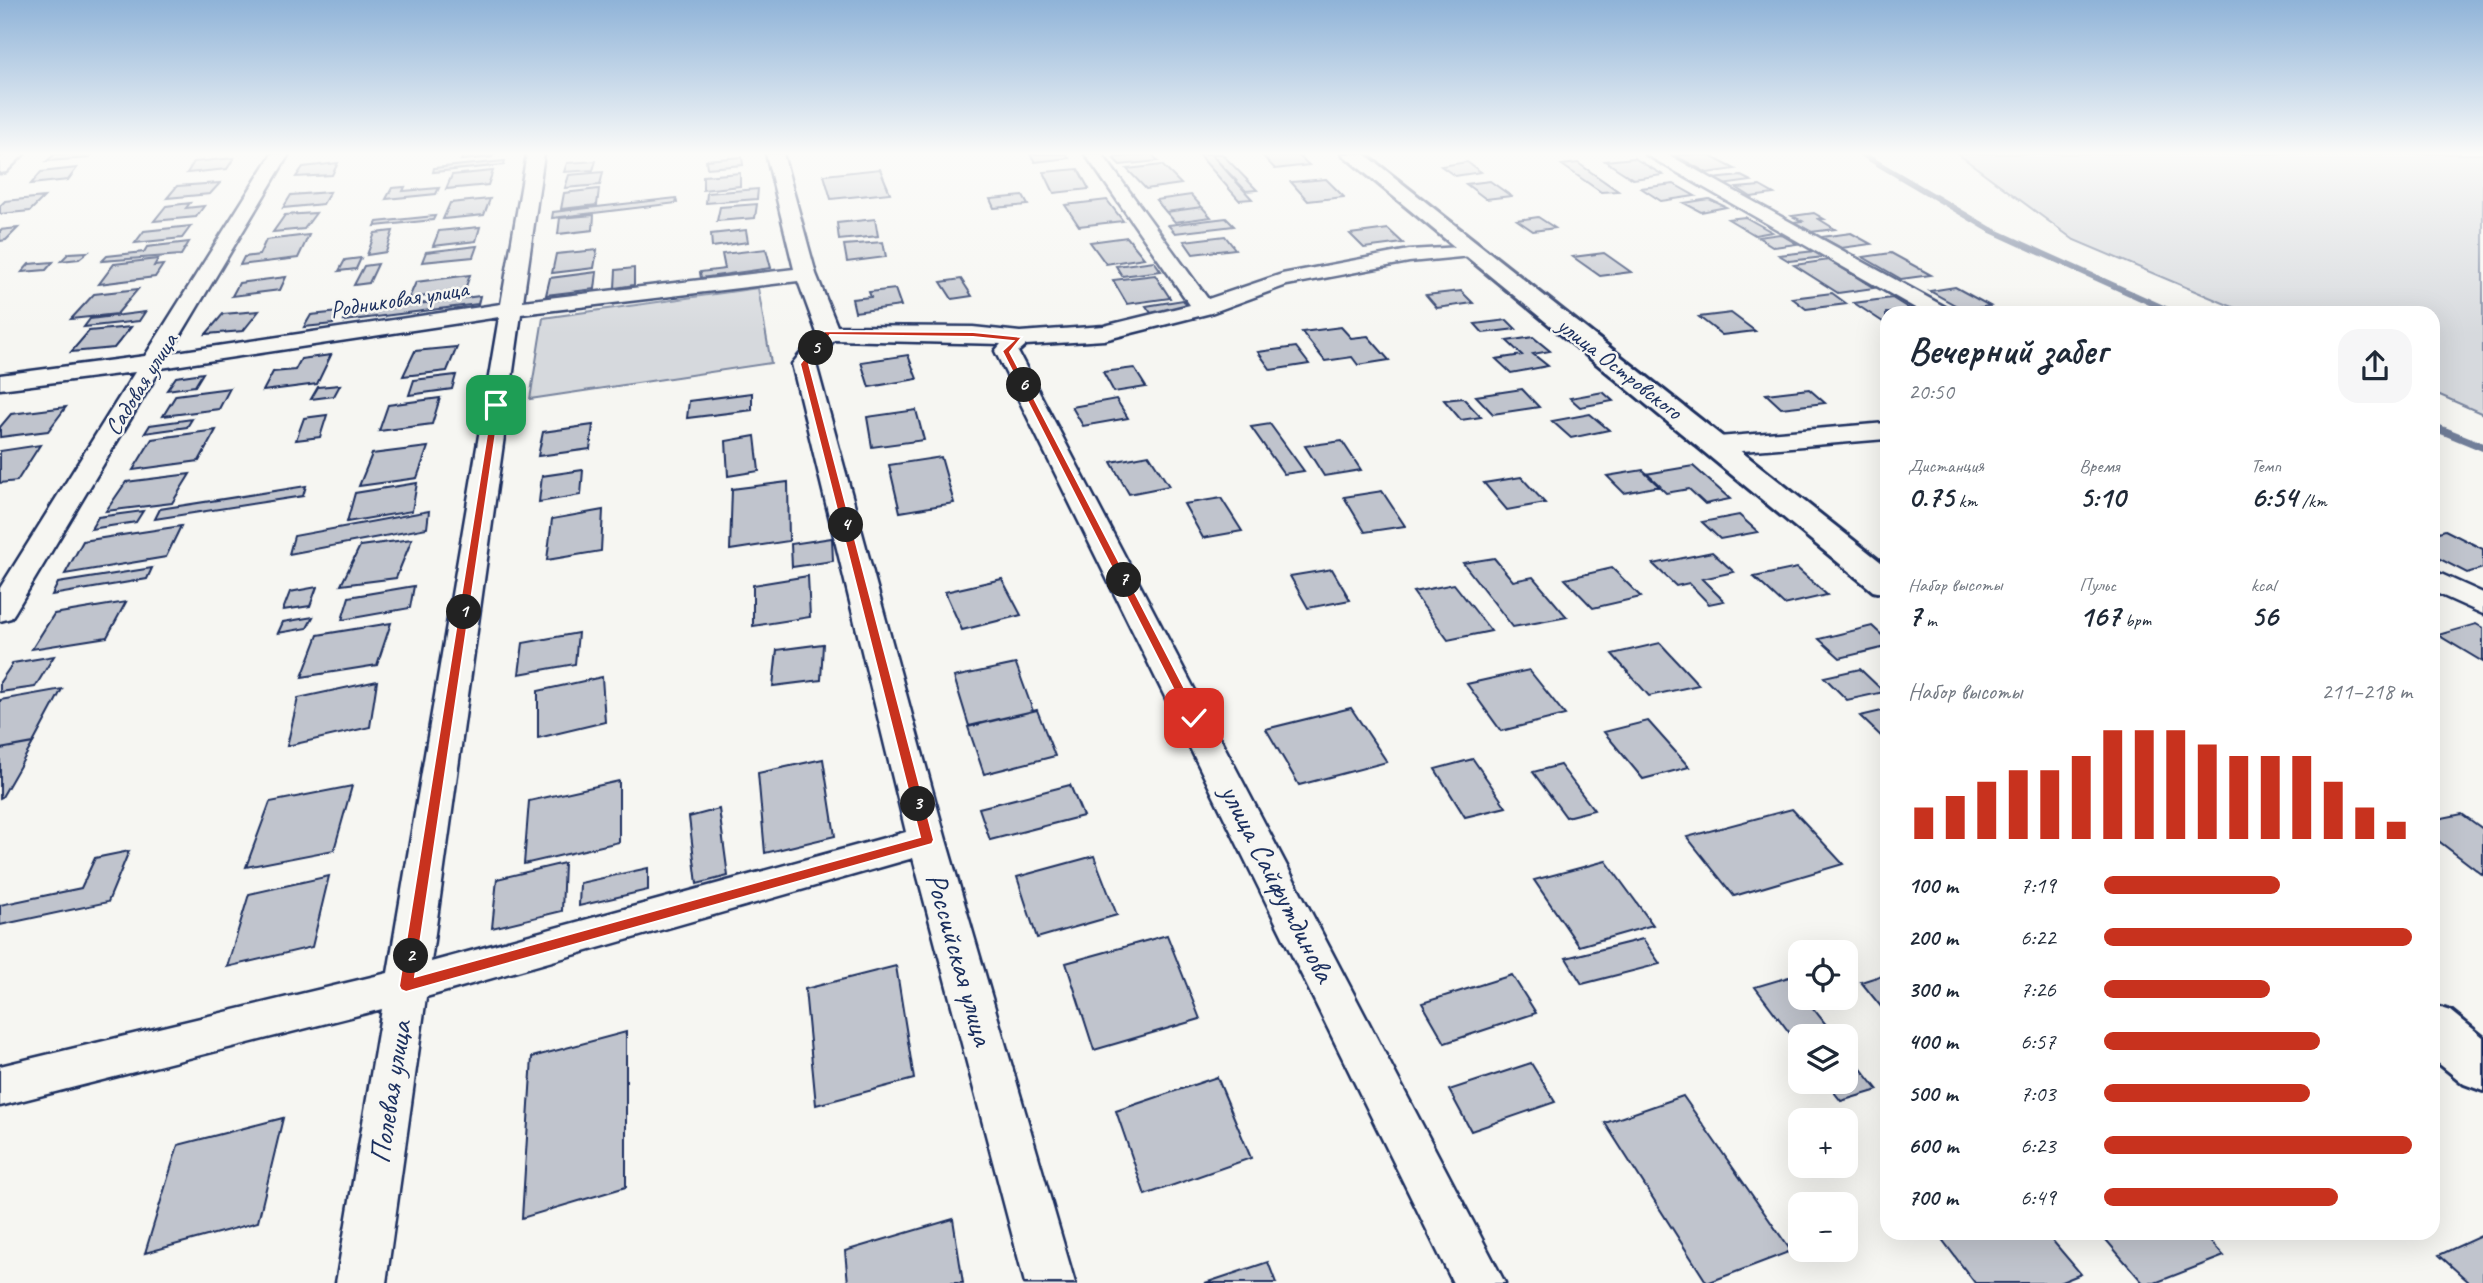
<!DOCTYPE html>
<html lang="ru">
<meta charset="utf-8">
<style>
:root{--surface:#fff;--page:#f6f6f7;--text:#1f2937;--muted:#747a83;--accent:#c8321e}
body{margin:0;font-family:Caveat,sans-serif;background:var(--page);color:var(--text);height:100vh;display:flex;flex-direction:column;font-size:26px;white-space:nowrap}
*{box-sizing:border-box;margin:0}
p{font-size:23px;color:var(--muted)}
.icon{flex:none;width:38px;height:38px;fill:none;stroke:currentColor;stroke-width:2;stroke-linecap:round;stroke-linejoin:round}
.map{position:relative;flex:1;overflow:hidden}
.side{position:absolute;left:1880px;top:306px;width:560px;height:934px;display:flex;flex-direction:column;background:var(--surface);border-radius:21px;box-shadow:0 7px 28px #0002}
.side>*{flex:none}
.buttons{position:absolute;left:1788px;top:940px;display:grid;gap:14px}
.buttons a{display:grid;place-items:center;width:70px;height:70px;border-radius:14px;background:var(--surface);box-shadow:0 7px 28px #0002;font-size:35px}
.pin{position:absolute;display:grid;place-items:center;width:60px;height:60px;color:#fff;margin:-30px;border-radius:14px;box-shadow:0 4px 10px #0006}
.km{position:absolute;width:35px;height:35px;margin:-18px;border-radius:50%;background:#222;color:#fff;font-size:19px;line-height:35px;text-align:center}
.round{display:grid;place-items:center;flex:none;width:74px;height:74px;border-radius:21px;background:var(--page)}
.overview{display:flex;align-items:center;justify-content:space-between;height:119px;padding:0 28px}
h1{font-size:38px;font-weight:800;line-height:52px}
.figures{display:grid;grid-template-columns:repeat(3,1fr);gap:10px;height:119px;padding:7px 28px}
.figures div{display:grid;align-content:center}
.figures b{font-size:30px;font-weight:800}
.figures small{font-size:19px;font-weight:400}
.figures p{font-size:19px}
.chart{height:196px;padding:14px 28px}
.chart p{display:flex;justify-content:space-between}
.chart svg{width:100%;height:126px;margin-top:7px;stroke:var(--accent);stroke-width:6}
ul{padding:0 28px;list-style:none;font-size:23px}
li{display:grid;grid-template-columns:112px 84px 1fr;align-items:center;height:52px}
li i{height:18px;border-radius:9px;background:var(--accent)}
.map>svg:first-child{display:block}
</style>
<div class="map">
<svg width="2483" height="1283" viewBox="0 0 2483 1283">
<rect width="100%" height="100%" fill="#f6f6f2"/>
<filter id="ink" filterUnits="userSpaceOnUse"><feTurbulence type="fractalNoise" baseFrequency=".0143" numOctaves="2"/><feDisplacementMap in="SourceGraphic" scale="14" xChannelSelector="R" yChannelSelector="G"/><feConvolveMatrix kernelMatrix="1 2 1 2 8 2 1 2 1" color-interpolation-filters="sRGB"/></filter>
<g filter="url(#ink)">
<path fill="#d6d9dd" stroke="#78849e" stroke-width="2" d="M1958,154h525v260l-50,-22 -1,-79h-185l-173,-73z
M758,288l13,75 -241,36 13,-81z"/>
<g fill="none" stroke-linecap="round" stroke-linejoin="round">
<path stroke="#717e99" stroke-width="6" d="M1862,154l129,76 183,83"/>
<path stroke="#717e99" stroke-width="8" d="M2432,426l51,21"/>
</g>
<path fill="#c0c4cd" stroke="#1b2f5e" stroke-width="2" d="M55,154h37l-3,4 -42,3z
M464,154h30l-2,3 -31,3z
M1030,154h36l3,4 -34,4z
M1146,154h6l6,7 -38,4 -7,-7z
M1198,154h13l41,45 -13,1z
M1211,154h11l35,36 -11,1z
M1261,154h36l12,11 -34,4z
M1706,154l29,15 -28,4 -33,-18z
M742,157l1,8 -36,3 -1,-8z
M234,158l-7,11 -40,4 7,-11z
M1634,158l29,17 -30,4 -28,-18z
M505,161l-1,4 -71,7 1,-4z
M596,161l-3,9 -29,2 3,-9z
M1467,162l14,10 -26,4 -14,-10z
M338,163l-6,12 -36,2 7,-10z
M1578,163l40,28 -17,1 -39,-27z
M1162,165l19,19 -35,5 -19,-20z
M77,168l-9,12 -37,4 10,-12z
M880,169l10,24 -59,6 -7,-24z
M1078,169l11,20 -35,4 -10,-21z
M493,171l-5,14 -42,4 6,-14z
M603,172l-3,13 -35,3 4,-13z
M740,173v13l-37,4v-14z
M1741,176l10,5 -29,4 -10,-6z
M1326,179l18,18 -36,4 -17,-19z
M1490,181l21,15 -25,3 -20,-15z
M220,183l-10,11 -43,4 10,-12z
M1674,184l21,12 -34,5 -20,-13z
M1760,186l14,8 -23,3 -14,-9z
M405,187l-2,4 36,-3 -3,6 -50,5 6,-11z
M599,189l-2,16 -36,4 3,-16z
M758,189l-1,10 -51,4 1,-10z
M330,192l-7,12 -40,4 8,-13z
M1191,195l11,12 -36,5 -10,-12z
M1023,196l5,9 -34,3 -4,-9z
M44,197l-14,14 -30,3v-8l5,-5z
M676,198l1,5 -125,15 1,-6z
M490,199l-6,16 -41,4 7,-16z
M1709,199l17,8 -25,5 -17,-9z
M1107,200l16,21 -44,5 -14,-21z
M190,203l-4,5 18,-2 -8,11 -42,4 12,-15z
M757,204l-2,14 -38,3 3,-14z
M1202,207l9,10 -36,5 -9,-10z
M316,213l-12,16 -31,3 12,-17z
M1814,213l10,6h-5l16,10 -24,3 -17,-10 8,-1 -10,-5z
M594,215l-1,15 -35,4 2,-16z
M435,216l-2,4 -58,6 2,-4z
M1538,217l17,11 -22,3 -16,-11z
M1745,217l27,15 -17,3 -27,-16z
M1226,218l8,8 -59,7 -7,-8z
M875,219l3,17 -39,4 -2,-17z
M191,226l-9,12 -47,5 9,-12z
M480,227l-4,14 -43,5 6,-15z
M18,228l-12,12 -6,1v-11z
M1388,229l15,14 -39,5 -14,-14z
M746,230l2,12 -36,5 -1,-13z
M393,231l-7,21 -19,3 8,-22z
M1851,233l20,11 -30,4 -20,-11z
M1780,234l17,10 -23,3 -16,-10z
M309,235l-11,23 -58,7 4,-8 15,-2 7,-15z
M1225,236l10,13 -42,5 -9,-13z
M1127,237l17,21 -38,6 -16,-22z
M189,242l-8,13 -79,6 5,-5 37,-4 3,-5z
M883,242l3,15 -39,5 -3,-17z
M477,246l-4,11 -51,5 4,-10z
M766,249l5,19 -70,10 -1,-6 25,-3 -3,-15z
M597,250l-3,18 -42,5 4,-19z
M1815,251l9,6 -35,4 -10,-6z
M88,252l-9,7 -18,2 8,-8z
M1604,253l27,19 -31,4 -27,-19z
M1891,253l40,22 -30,4 -38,-22z
M361,258l-5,11 -17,2 6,-11z
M158,259l-4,7 9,-1 -8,12 -56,7 15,-20z
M1829,260l45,28 -36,5 -44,-28z
M1154,261l7,10 -39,5 -6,-10z
M53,262l-7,8 -24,2 7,-8z
M378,264l-9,19 -15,2 10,-19z
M634,268v17l-19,3 1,-18z
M597,272l-2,17 -49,6 4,-17z
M470,275l-6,17 -55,6 7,-16z
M1155,275l15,23 -43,6 -14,-24z
M286,277l-6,13 -48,6 7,-13z
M961,279l11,17 -20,3 -11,-17z
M1955,287l35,19 -26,4 -34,-19z
M138,289l-21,25 -46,5 23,-25z
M895,289l6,17 -46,6 -3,-13 19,-2 -2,-5z
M1461,291l12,12 -36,5 -11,-13z
M1832,293l15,11 -41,5 -14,-11z
M480,296l-2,8 -134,17 3,-8z
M1892,298l24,15h-30v11l-32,-21z
M1183,300l6,8 -38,5 -5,-7z
M259,311l-16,20 -37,3 17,-20z
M145,312l-6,9 -55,6 6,-8z
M340,312l-7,12 -29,3 7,-12z
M1731,313l24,18 -33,4 -23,-18z
M1507,320l9,9 -33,4 -8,-9z
M131,327l-17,21 -43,4 18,-21z
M1341,327l10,11 17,-2 21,24 -31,5 -6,-8 -27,4 -23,-29z
M1533,337l17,14 -17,3 15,12 -37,7 -15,-14 26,-4 -15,-14z
M457,347l-10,24 -44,5 12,-25z
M1296,347l13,17 -38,6 -13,-18z
M331,355l-14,29 -54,7 10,-19 22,-2 6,-11z
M908,355l9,24 -48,8 -8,-25z
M1134,368l12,19 -32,5 -11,-20z
M203,373l-8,13 -28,4 9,-13z
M456,375l-4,14 -43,6 5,-15z
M340,385l-6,11 -23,3 7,-12z
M230,388l-11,21 -56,7 13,-21z
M1522,389l17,18 -46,7 -17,-18z
M1809,389l16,14 -44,5 -15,-14z
M1603,392l10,9 -33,6 -10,-9z
M752,393v17l-65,8 2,-17z
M440,398l-8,26 -53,7 9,-26z
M1463,398l18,19 -20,3 -17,-20z
M1116,399l12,19 -45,8 -11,-19z
M66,407l-18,24 -48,6v-10l11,-13z
M916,410l8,30 -52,7 -5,-30z
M1590,414l19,16 -38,8 -19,-17z
M327,415l-7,22 -24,3 8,-22z
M192,419l-5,8 -42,6 5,-8z
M1270,424l34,47 -20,3 -33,-47z
M593,425l-3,24 -52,7 5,-24z
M216,430l-17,31 -66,9 19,-31z
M755,436l4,35 -31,5 -2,-35z
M1342,441l19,29 -37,6 -19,-30z
M40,445l-23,36 -17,2v-32z
M428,447l-11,31 -58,8 13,-32z
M1149,455l20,31 -40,8 -18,-32z
M941,457l13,46 -54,9 -11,-47z
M1693,466l37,33 -25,5 -16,-15 -23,4 -20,-19z
M583,470l-2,25 -42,7 3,-26z
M1643,470l17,16 -36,7 -17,-17z
M190,474l-18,29 -66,8 20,-29z
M1521,477l24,26 -38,7 -23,-27z
M788,482l1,59 -59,9 2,-61z
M417,483l-5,28 -65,11 8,-29z
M306,486l-3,10 -148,23 5,-10z
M1382,491l23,35 -40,6 -21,-35z
M1221,498l21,33 -39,7 -19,-34z
M603,510l-2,41 -54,9 5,-41z
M143,511l-7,11 -45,7 7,-12z
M429,511l-2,17 -138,26 5,-18z
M1739,515l19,17 -38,7 -18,-17z
M181,526l-15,31 -101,17 18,-33z
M2445,530l38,19v19l-16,5 -35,-18v-21z
M832,538l1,23 -41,6 -1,-23z
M412,539l-16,39 -55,7 19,-39z
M1712,552l22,20 -32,7 22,22 -15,3 -20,-21 -13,3 -23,-22z
M1494,558l19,23 20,-4 34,40 -54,10 -50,-64z
M152,568l-5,11 -95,16 6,-12z
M1612,568l29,29 -48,11 -28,-29z
M1797,568l30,27 -43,10 -30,-28z
M1332,569l18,31 -42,8 -18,-32z
M808,576l2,41 -57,9v-41z
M1002,579l19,36 -59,15 -17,-38z
M1454,584l37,47 -43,9 -35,-48z
M414,586l-4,22 -68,12 7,-23z
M317,587l-7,19 -27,4 7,-18z
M126,602l-19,35 -75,12 22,-35z
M313,617l-6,11 -29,5 5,-11z
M391,623l-14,42 -75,12 16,-42z
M2476,624l7,4v34l-45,-27z
M1872,626l14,13v8l-46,11 -21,-19z
M578,633l-3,31 -56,10 4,-31z
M1660,643l39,42 -50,11 -37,-42z
M823,644l-2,36 -48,6 4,-36z
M54,656l-19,31 -35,5v-10l13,-19z
M1016,664l17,47 -64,15 -15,-49z
M1860,669l24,23 -37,8 -23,-23z
M1529,670l36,45 -64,16 -34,-47z
M602,677l3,45 -67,16v-47z
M377,681l-7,46 -83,19 11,-48z
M62,689l-29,54 -33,6v-49z
M1351,708l36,54 -88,23 -33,-56z
M1037,710l18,46 -71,18 -16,-47z
M1886,710v31l-26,-25z
M1648,721l41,46 -46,12 -39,-47z
M33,743l-31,54 -2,1v-49z
M823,759l12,77 -70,17 -7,-80z
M1473,759l33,48 -41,10 -30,-48z
M1560,765l34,45 -28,7 -33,-45z
M619,781v61l-95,22 5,-63z
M1070,785l13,31 -93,24 -11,-32z
M352,786l-18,64 -88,17 24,-65z
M719,809l9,67 -31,8 -8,-67z
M1792,809l51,55 -109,32 -47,-59z
M2462,814l21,15v46l-51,-39v-16z
M129,851l-21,51 -108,23v-20l81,-17 14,-30z
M1094,856l23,59 -80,23 -20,-61z
M1606,861l47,64 -74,21 -45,-66z
M564,863l-2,48 -70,17 5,-49z
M648,868v22l-69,16 1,-23z
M329,876l-17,71 -85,20 22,-73z
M1167,935l33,84 -106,31 -28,-87z
M1643,939l17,25 -78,20 -16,-26z
M896,966l18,113 -98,26 -11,-116z
M1886,974v39l-25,-31z
M1512,975l24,38 -91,30 -23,-40z
M1789,977l12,15v6h4l30,38h-34v12l-46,-61z
M626,1032v155l-104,31 10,-161z
M1846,1050l32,40 -37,11 -15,-19h20z
M1531,1063l24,39 -84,29 -22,-41z
M1217,1077l34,81 -106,37 -29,-84z
M1683,1096l108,155 -84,32 -102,-160z
M283,1118l-25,104 -113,31 33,-108z
M953,1219l10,64h-115l-3,-32z
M1938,1234h109l34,40 -22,9h-84z
M2101,1234h102l21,22 -69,27h-12z
M2483,1235v48h-13l-31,-28z
M1268,1262l8,21h-71z"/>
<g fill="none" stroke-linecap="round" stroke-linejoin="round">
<g stroke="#1b2f5e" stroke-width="5">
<path id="minor" d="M5,154h19l-18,18 -6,1v-14z
M272,154h17l-119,199 331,-49 26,-150h17l-21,147 271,-32 -28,-115h17l33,120 21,52 136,1 47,5 84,-6 86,-21 -105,-151h17l106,145 74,-25 127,-24 69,-4 3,4 -10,6 -62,6 -122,23 -76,28 -107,27 -78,5 -8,7 487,931h-52l-458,-932 6,-7 -167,-4 -18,24 130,476 129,443h-50l-112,-425 -487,139 -40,286h-50l46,-274 -382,97v-40l388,-93 111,-656 -338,51 -146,244 -4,6 -11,3v-33l135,-216 -135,17v-14l145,-19zM798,281l19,52 -25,31 114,468 -475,130 90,-648z
M1645,154h22l280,154 3,5h-26z
M1886,423v16l-168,14 -9,-3 -4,-5 4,-5 9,-3z
M2432,570l51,23v21l-51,-23z"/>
</g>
<g stroke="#1b2f5e" stroke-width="6">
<path id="major" d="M1342,154h23l521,412v28l-13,-3z
M2432,1005l19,6 32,26v54l-19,-7 -32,-26z"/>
</g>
<use href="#minor" fill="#f6f6f2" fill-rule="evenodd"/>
<use href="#major" fill="#f6f6f2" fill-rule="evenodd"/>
</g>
</g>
<linearGradient id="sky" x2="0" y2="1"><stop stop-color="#8fb3d8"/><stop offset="0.46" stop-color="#fbfbf9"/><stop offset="1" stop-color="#fbfbf9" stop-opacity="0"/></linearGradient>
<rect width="2483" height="334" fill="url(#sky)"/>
<path fill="#c8321e" stroke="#fff" stroke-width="2" d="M825,331l148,1 49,5 -12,15 190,366 -2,3 -10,-3 -186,-367 11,-10 -40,-4 -143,-2 -21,29 125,476 -2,4 -526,148 -5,-2 -2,-4 93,-583 8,2 -85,572 505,-140 -120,-473z"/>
<g text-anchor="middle" stroke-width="5" stroke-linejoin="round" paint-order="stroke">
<g font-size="24" fill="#1b2f5e" stroke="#f6f6f2">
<text transform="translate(399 299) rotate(-9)" y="8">Родниковая улица</text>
<text transform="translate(1620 368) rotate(38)" y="8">улица Островского</text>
<text transform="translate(141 384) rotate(-58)" y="8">Садовая улица</text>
</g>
<g font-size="30" fill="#1b2f5e" stroke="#f6f6f2">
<text transform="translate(1278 883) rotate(63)" y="10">улица Сайфутдинова</text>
<text transform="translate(960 959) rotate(74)" y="10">Российская улица</text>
<text transform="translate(390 1092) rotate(-81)" y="10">Полевая улица</text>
</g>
</g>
</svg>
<div class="buttons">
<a><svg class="icon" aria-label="locate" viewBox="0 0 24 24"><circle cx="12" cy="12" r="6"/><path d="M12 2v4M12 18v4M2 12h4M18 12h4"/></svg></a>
<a><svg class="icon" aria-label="layers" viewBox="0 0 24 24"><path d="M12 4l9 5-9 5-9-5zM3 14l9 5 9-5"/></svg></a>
<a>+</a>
<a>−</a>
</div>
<div class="pin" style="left:496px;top:405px;background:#1e9e55"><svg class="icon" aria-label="arrive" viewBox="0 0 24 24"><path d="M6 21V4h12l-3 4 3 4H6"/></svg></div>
<div class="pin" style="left:1194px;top:718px;background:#d93025"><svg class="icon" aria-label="check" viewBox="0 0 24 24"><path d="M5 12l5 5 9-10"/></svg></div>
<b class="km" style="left:464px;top:612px">1</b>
<b class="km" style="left:411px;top:956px">2</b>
<b class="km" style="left:918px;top:804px">3</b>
<b class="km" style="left:846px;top:525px">4</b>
<b class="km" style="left:816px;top:348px">5</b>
<b class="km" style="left:1024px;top:385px">6</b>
<b class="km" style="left:1124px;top:580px">7</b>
<section class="side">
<div class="overview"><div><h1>Вечерний забег</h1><p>20:50</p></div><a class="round"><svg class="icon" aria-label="share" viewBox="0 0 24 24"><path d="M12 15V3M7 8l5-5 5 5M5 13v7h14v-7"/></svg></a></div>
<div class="figures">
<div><p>Дистанция</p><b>0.75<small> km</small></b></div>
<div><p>Время</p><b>5:10</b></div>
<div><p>Темп</p><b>6:54<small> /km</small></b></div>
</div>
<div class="figures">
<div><p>Набор высоты</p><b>7<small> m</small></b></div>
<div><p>Пульс</p><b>167<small> bpm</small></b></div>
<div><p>kcal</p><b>56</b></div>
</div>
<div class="chart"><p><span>Набор высоты</span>211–218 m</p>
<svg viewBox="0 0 160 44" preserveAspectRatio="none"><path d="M5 44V33M15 44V29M25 44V24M35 44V20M45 44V20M55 44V15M65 44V6M75 44V6M85 44V6M95 44V11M105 44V15M115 44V15M125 44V15M135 44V24M145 44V33M155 44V38"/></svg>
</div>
<ul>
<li><b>100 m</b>7:19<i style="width:57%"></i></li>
<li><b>200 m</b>6:22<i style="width:100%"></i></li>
<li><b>300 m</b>7:26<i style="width:54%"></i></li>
<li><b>400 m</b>6:57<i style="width:70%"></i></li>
<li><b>500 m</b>7:03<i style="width:67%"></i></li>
<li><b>600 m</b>6:23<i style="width:100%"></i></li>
<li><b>700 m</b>6:49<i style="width:76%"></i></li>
</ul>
</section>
</div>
